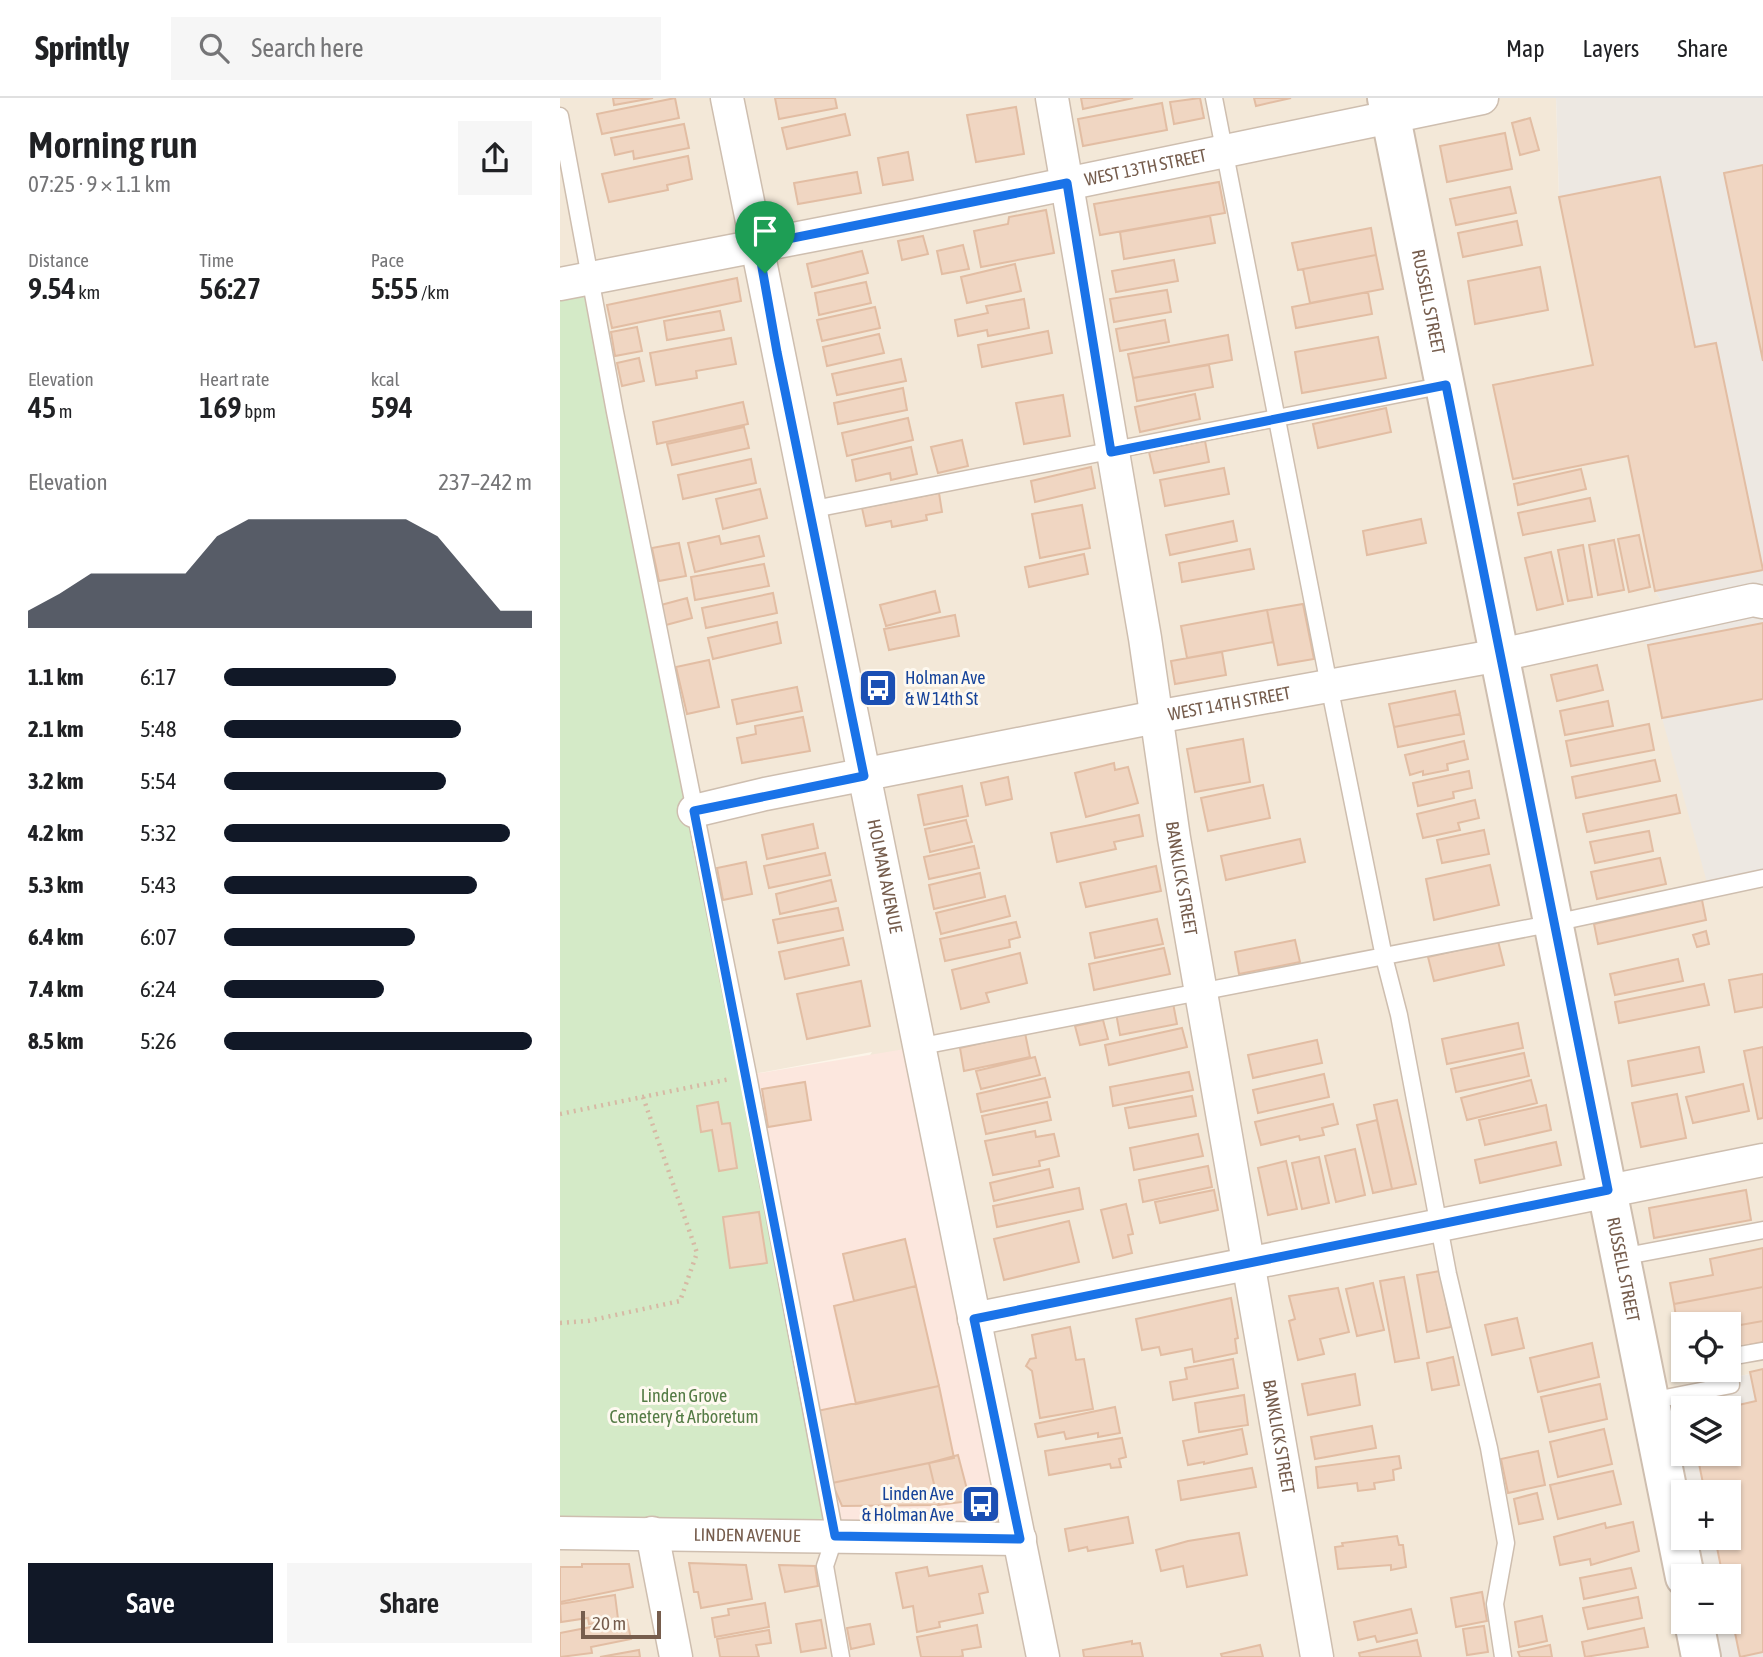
<!DOCTYPE html>
<meta charset="utf-8">
<style>
:root{--surface:#fff;--page:#f6f6f6;--text:#202124;--muted:#757577;--line:#e0e0e0;--accent:#111827}
body{margin:0;font-family:"Asap Condensed",sans-serif;background:var(--page);color:var(--text);height:100vh;display:flex;flex-direction:column;font-size:26px;white-space:nowrap}
*{box-sizing:border-box;margin:0}
p{font-size:23px;color:var(--muted)}
.icon{flex:none;width:38px;height:38px;fill:none;stroke:currentColor;stroke-width:2;stroke-linecap:round;stroke-linejoin:round}
.map{position:relative;flex:1;overflow:hidden}
.details{display:flex;flex-direction:column;background:var(--surface);width:560px}
.details>*{flex:none}
.controls{position:absolute;left:1111px;top:1214px;display:grid;gap:14px}
.controls a{display:grid;place-items:center;width:70px;height:70px;border-radius:0px;background:var(--surface);box-shadow:0 2px 5px #0004;font-size:35px}
.scale{position:absolute;left:21px;bottom:18px;width:80px;box-sizing:border-box;padding-left:7px;border:4px solid #765d4d;border-top:0;font-size:19px;line-height:24px;white-space:nowrap;color:#765d4d;-webkit-text-stroke:5px #fef9f0;paint-order:stroke}
.pin{position:absolute;display:grid;place-items:center;width:60px;height:60px;color:#fff;margin:-72px -30px;border-radius:50% 50% 50% 0;rotate:-45deg;box-shadow:0 0 7px #0007}
.pin .icon{rotate:45deg}
.round{display:grid;place-items:center;flex:none;width:74px;height:74px;border-radius:0px;background:var(--page)}
.head{display:flex;align-items:center;justify-content:space-between;height:119px;padding:0 28px}
h1{font-size:38px;font-weight:600;line-height:52px}
.metrics{display:grid;grid-template-columns:repeat(3,1fr);gap:10px;height:119px;padding:7px 28px}
.metrics div{display:grid;align-content:center}
.metrics b{font-size:30px;font-weight:600}
.metrics small{font-size:19px;font-weight:400}
.metrics p{font-size:19px}
.chart{height:196px;padding:14px 28px}
.chart p{display:flex;justify-content:space-between}
.chart svg{width:100%;height:126px;margin-top:7px;fill:var(--accent);opacity:.7}
.cta{display:flex;gap:14px;margin-top:auto;padding:14px 28px}
.cta a{flex:1;height:80px;border-radius:0px;background:var(--accent);color:#fff;font-size:28px;font-weight:600;line-height:80px;text-align:center}
.cta a+a{background:var(--page);color:var(--text)}
ul{padding:0 28px;list-style:none;font-size:23px}
li{display:grid;grid-template-columns:112px 84px 1fr;align-items:center;height:52px}
li i{height:18px;border-radius:9px;background:var(--accent)}
header{display:flex;align-items:center;gap:42px;box-sizing:border-box;height:98px;padding:0 35px;background:var(--surface);border-bottom:2px solid var(--line)}
header strong{font-size:33px}
nav{display:flex;gap:38px;margin-inline-start:auto;font-size:24px}
.search{width:490px;height:63px;background:var(--page);display:flex;align-items:center;gap:18px;box-sizing:border-box;padding:0 24px;border-radius:0px;color:var(--muted);font-size:26px}
main{display:flex;flex:1;min-height:0}
.map>svg:first-child{display:block}
</style>
<header>
<strong>Sprintly</strong>
<div class="search"><svg class="icon" aria-label="search" viewBox="0 0 24 24"><circle cx="10" cy="10" r="6"/><path d="M15 15l6 6"/></svg>Search here</div>
<nav><a>Map</a><a>Layers</a><a>Share</a></nav>
</header>
<main>
<section class="details">
<div class="head"><div><h1>Morning run</h1><p>07:25 · 9 × 1.1 km</p></div><a class="round"><svg class="icon" aria-label="share" viewBox="0 0 24 24"><path d="M12 15V3M7 8l5-5 5 5M5 13v7h14v-7"/></svg></a></div>
<div class="metrics">
<div><p>Distance</p><b>9.54<small> km</small></b></div>
<div><p>Time</p><b>56:27</b></div>
<div><p>Pace</p><b>5:55<small> /km</small></b></div>
</div>
<div class="metrics">
<div><p>Elevation</p><b>45<small> m</small></b></div>
<div><p>Heart rate</p><b>169<small> bpm</small></b></div>
<div><p>kcal</p><b>594</b></div>
</div>
<div class="chart"><p><span>Elevation</span>237–242 m</p>
<svg viewBox="0 0 160 44" preserveAspectRatio="none"><path d="M0 44V38L10 32L20 25L30 25L40 25L50 25L60 12L70 6L80 6L90 6L100 6L110 6L120 6L130 12L140 25L150 38L160 38V44z"/></svg>
</div>
<ul>
<li><b>1.1 km</b>6:17<i style="width:56%"></i></li>
<li><b>2.1 km</b>5:48<i style="width:77%"></i></li>
<li><b>3.2 km</b>5:54<i style="width:72%"></i></li>
<li><b>4.2 km</b>5:32<i style="width:93%"></i></li>
<li><b>5.3 km</b>5:43<i style="width:82%"></i></li>
<li><b>6.4 km</b>6:07<i style="width:62%"></i></li>
<li><b>7.4 km</b>6:24<i style="width:52%"></i></li>
<li><b>8.5 km</b>5:26<i style="width:100%"></i></li>
</ul>
<div class="cta"><a>Save</a><a>Share</a></div>
</section>
<div class="map">
<svg width="1203" height="1559" viewBox="0 0 1203 1559">
<rect width="100%" height="100%" fill="#fcf5e9"/>
<path fill="#f3e8d8" fill-rule="evenodd" d="M0,0h996l3,99 34,168 -80,114 115,-23 27,135 18,27 -25,27 14,73 101,160v493l-113,25 34,181v45l17,35h-1141v-124l312,-481 -124,23 -188,-791zM1124,1227h45v45h-45z"/>
<path fill="#fce7de" d="M357,949l103,492 -185,-3 -87,-461z"/>
<path fill="#ede8e2" fill-rule="evenodd" d="M996,0h207v780l-54,12 -47,-172 -14,-73 -23,-17 47,-11 -17,-26 -27,-135 -115,23 -20,-94 100,-20 -34,-168z
M1203,1273v286h-62l-7,-35h35v-45h-44l-36,-181zM1124,1311h45v45h-45zM1124,1395h45v45h-45z"/>
<path fill="#d4eac7" d="M31,180l244,1258 -275,-3v-1249z"/>
<path fill="#f0d6c2" stroke="#e2bda3" stroke-width="2" d="M53,0h40l-39,7z
M115,0l4,20 -77,16 -5,-20z
M215,0h60l2,10 -58,11z
M521,0h52l-50,11z
M640,0l4,20 -30,6 -4,-22z
M694,0h37l-35,8z
M602,5l5,27 -84,16 -5,-27z
M456,9l8,47 -48,8 -9,-47z
M285,16l5,21 -63,14 -5,-21z
M970,20l9,32 -19,5 -8,-32z
M124,26l5,24 -55,11 -1,-8 -18,4 -4,-17z
M945,35l7,36 -65,13 -7,-36z
M348,54l5,28 -30,5 -5,-27z
M128,58l4,23 -25,6 1,5 -59,12 -7,-28z
M1203,67v196l-39,-188z
M297,74l4,21 -63,11 -4,-21z
M1100,79l35,170 21,-4 47,227 -108,21 -27,-135 -115,23 -20,-94 100,-20 -34,-168z
M659,84l6,31 -125,22 -6,-31z
M950,89l6,26 -60,12 -6,-26z
M486,112l8,43 -73,14 -7,-36 34,-7 1,-7z
M650,118l5,27 -91,16 -4,-27z
M957,123l5,24 -59,12 -5,-24z
M811,130l5,27 -78,15 -6,-27z
M363,138l5,18 -26,6 -4,-19z
M403,147l6,24 -27,5 -5,-23z
M302,153l6,22 -56,14 -5,-23z
M816,157l7,34 -73,14 -7,-34z
M614,162l4,21 -62,11 -4,-21z
M455,166l6,27 -54,12 -6,-26z
M980,169l8,43 -73,14 -7,-43z
M177,180l4,23 -129,27 -5,-23z
M306,184l5,21 -52,12 -4,-22z
M607,192l4,22 -57,10 -4,-23z
M808,194l4,22 -76,14 -4,-21z
M464,201l5,29 -41,8 -1,-6 -29,6 -3,-16 33,-7 -2,-7z
M315,209l5,21 -58,13 -5,-21z
M160,213l4,19 -57,10 -3,-19z
M605,222l4,22 -49,9 -4,-22z
M77,229l5,24 -27,5 -4,-24z
M488,233l4,22 -70,14 -4,-22z
M319,236l5,19 -57,13 -4,-19z
M668,237l4,25 -99,18 -5,-24z
M818,239l8,41 -84,15 -7,-41z
M171,240l5,26 -40,7 1,7 -41,7 -6,-32z
M79,260l5,23 -22,5 -5,-23z
M341,261l5,22 -69,14 -5,-21z
M649,267l4,22 -76,14 -4,-23z
M343,290l4,22 -69,14 -4,-21z
M635,296l5,25 -60,13 -5,-25z
M503,297l7,41 -46,8 -8,-41z
M183,304l5,22 -91,20 -4,-22z
M826,310l5,24 -73,16 -5,-24z
M348,320l5,22 -66,16 -5,-23z
M184,329l5,21 -77,17 -5,-21z
M402,342l6,26 -30,7 -7,-26z
M645,343l4,21 -55,11 -5,-21z
M351,349l6,27 -26,6 -1,-7 -34,8 -4,-21z
M191,361l5,24 -73,16 -5,-24z
M531,369l4,21 -60,14 -4,-21z
M664,370l5,26 -64,12 -5,-26z
M1021,371l5,20 -68,16 -4,-21z
M200,391l7,29 -44,11 -7,-30z
M379,395l3,19 -16,3 1,5 -35,7 -1,-6 -25,5 -4,-18z
M1030,400l5,23 -72,14 -5,-22z
M522,407l8,43 -50,10 -8,-44z
M861,421l5,24 -59,12 -4,-24z
M673,423l4,20 -67,14 -4,-20z
M1079,437l11,52 -21,5 -11,-53z
M159,438l2,8 38,-8 5,20 -69,16 -7,-29z
M1054,442l10,50 -26,5 -9,-50z
M119,445l7,33 -27,5 -7,-33z
M1023,447l9,52 -24,4 -10,-51z
M690,451l4,20 -72,13 -3,-19z
M991,454l12,52 -26,6 -12,-52z
M524,456l4,20 -59,13 -4,-20z
M204,466l5,22 -74,14 -4,-23z
M375,493l5,21 -54,14 -6,-21z
M213,495l4,20 -71,15 -4,-20z
M127,500l5,20 -26,7 -5,-20z
M743,506l11,55 -36,6 -11,-55z
M707,512l6,32 -86,16 -6,-32z
M395,517l4,21 -70,14 -5,-21z
M217,524l4,21 -68,16 -5,-21z
M1203,525v76l-101,19 -14,-73z
M662,554l4,23 -51,9 -4,-23z
M149,562l10,47 -32,7 -11,-47z
M1037,567l6,25 -46,11 -6,-26z
M237,589l5,24 -65,13 -5,-24z
M895,593l5,23 -66,13 -5,-23z
M1048,603l5,25 -48,9 -5,-24z
M900,616l4,20 -66,13 -4,-20z
M243,619l7,34 -68,12 -5,-25 19,-4 -1,-8z
M1089,626l5,26 -83,16 -5,-25z
M683,641l7,43 -55,10 -8,-43z
M904,643l4,18 -21,5 1,6 -25,5v-4l-13,4 -5,-20z
M1095,662l5,21 -84,17 -4,-21z
M554,665l1,7 13,-3 10,36 -52,14 -11,-44z
M909,673l3,17 -19,4 1,6 -36,8 -5,-23z
M448,679l4,22 -26,6 -5,-22z
M703,687l7,33 -62,13 -7,-33z
M402,688l6,30 -44,9 -6,-30z
M1116,697l4,18 -93,19 -4,-18z
M915,702l4,18 -21,5 2,7 -37,8 -6,-24z
M579,717l4,21 -29,6 2,7 -59,13 -6,-29z
M406,722l6,22 -42,10 -5,-23z
M253,726l5,24 -51,11 -5,-24z
M924,732l5,24 -47,9 -5,-23z
M1089,733l4,20 -58,12 -5,-21z
M740,741l5,23 -79,18 -5,-24z
M414,748l5,22 -50,11 -5,-22z
M265,755l5,22 -61,13 -5,-22z
M1100,760l6,26 -69,15 -6,-27z
M186,764l6,32 -29,6 -6,-32z
M930,767l9,40 -65,15 -8,-41z
M596,768l5,25 -75,16 -6,-24z
M420,775l5,24 -51,12 -5,-24z
M271,782l5,21 -56,13 -4,-20z
M445,798l5,20 -69,18 -5,-21z
M1142,802l4,20 -108,24 -4,-20z
M278,810l5,22 -65,13 -5,-23z
M597,821l6,25 -68,14 -5,-25z
M456,824l4,15 -11,3 1,7 -65,14 -5,-22z
M1146,833l3,13 -12,3 -4,-12z
M283,840l6,27 -64,14 -6,-27z
M735,842l5,22 -61,12 -4,-22z
M938,843l6,24 -70,16 -6,-24z
M604,850l6,26 -76,16 -5,-26z
M460,855l7,30 -41,10 3,9 -28,7 -9,-39z
M1118,861l5,22 -68,14 -5,-21z
M1203,876v33l-28,5 -6,-32z
M301,883l9,45 -63,13 -10,-45z
M1144,886l5,21 -90,18 -4,-21z
M613,905l4,21 -57,11 -4,-22z
M543,922l5,19 -28,6 -5,-19z
M958,925l5,25 -76,16 -5,-25z
M622,930l5,19 -78,18 -4,-20z
M465,935l5,24 -66,14 -4,-23z
M757,942l5,23 -69,15 -5,-23z
M1139,949l5,25 -72,14 -4,-25z
M1203,949v71l-5,1 -14,-68z
M964,955l5,23 -73,16 -5,-23z
M475,959l5,18 -59,14 -5,-18z
M629,974l4,18 -80,16 -3,-19z
M764,976l5,23 -71,16 -5,-23z
M485,980l5,19 -69,15 -4,-18z
M971,982l6,23 -70,17 -6,-22z
M245,984l6,38 -43,7 -6,-38z
M1183,986l6,27 -56,12 -7,-26z
M1117,996l9,44 -45,9 -9,-44z
M632,998l4,20 -67,12 -4,-20z
M837,1002l19,84 -24,5 -18,-84z
M158,1004l4,22 8,-1 7,45 -18,3 -7,-41 -11,2 -4,-26z
M487,1004l4,18 -65,14 -4,-18z
M773,1006l5,20 -16,4 2,7 -24,5 -1,-4 -38,9 -6,-23z
M986,1007l5,25 -66,15 -6,-25z
M817,1022l15,69 -19,4 -16,-68z
M475,1033l1,6 18,-3 5,22 -20,5 1,5 -47,9 -8,-34z
M638,1036l5,22 -69,14 -4,-22z
M996,1044l5,23 -81,18 -5,-23z
M795,1051l10,46 -29,7 -11,-46z
M759,1059l10,46 -27,6 -10,-46z
M726,1063l11,48 -29,6 -10,-47z
M648,1068l4,21 -69,15 -4,-22z
M489,1071l4,18 -59,14 -4,-18z
M519,1090l4,21 -86,18 -4,-21z
M654,1092l4,20 -58,13 -5,-21z
M1186,1092l5,30 -97,18 -5,-30z
M566,1106l7,30 -5,1 4,18 -19,5 -12,-48z
M199,1114l8,51 -37,5 -7,-51z
M509,1123l10,41 -75,18 -10,-41z
M345,1141l11,47 -62,15 -11,-47z
M1203,1150v39l-89,17 -4,-21 43,-8 -3,-16z
M880,1173l11,56 -24,5 -10,-57z
M844,1179l15,81 -24,4 -15,-81z
M813,1185l11,47 -27,6 -11,-47z
M356,1188l23,100 -83,18 -22,-98z
M1203,1189v34l-34,6 -45,-2v10l-5,1 -5,-32z
M778,1190l11,44 -29,7 4,15 -26,6 -9,-39 6,-2 -6,-23z
M671,1200l7,40 -3,1 2,14 -43,9 -2,-13 -31,6 -2,-8 -17,3 -6,-31z
M957,1220l7,30 -32,7 -7,-30z
M1203,1223v21l-34,7v-22z
M510,1229l6,33 8,-1 9,50 -53,9 -8,-47 -6,-5 4,-7 6,-1 -4,-23z
M1032,1245l7,34 -61,15 -8,-34z
M893,1259l6,28 -27,5 -5,-27z
M673,1261l5,29 -65,12 -3,-18 17,-3 -2,-11z
M1203,1271v283l-23,5 -11,-53v-27h-6l-8,-39h14v-45h-24l-8,-39h32v-45h-8l35,-8 -6,-29z
M795,1276l5,31 -52,10 -6,-31z
M1040,1286l7,35 -58,13 -8,-35z
M379,1288l15,72 -122,25 -15,-72z
M684,1297l4,30 -49,7 -4,-29z
M555,1309l5,26 -22,4v-4l-32,6 -2,-7 -26,5 -3,-13z
M812,1328l4,22 -61,11 -4,-22z
M682,1331l5,25 -43,10v-2l-16,3 -5,-24z
M1044,1331l8,35 -54,13 -8,-35z
M562,1340l4,19 -7,2 2,8 -10,1 -1,-4 -61,11 -4,-24z
M978,1353l7,34 -37,8 -7,-34z
M398,1357l12,46 -31,4 -10,-42z
M839,1358l2,12 -8,2 1,10 -20,3 1,6 -17,2 -1,-8 -39,5 -2,-21z
M369,1365l10,42 -97,1 -10,-23z
M692,1370l4,19 -75,13 -3,-19z
M1053,1373l8,33 -63,15 -8,-34z
M977,1395l6,26 -24,5 -5,-25z
M568,1419l5,26 -45,8 -1,-4 -18,4 -4,-22z
M1073,1424l6,29 -48,14 -1,-6 -30,6 -6,-28 51,-14 1,5z
M679,1435l8,42 -60,12 -4,-21 -22,5 -5,-21 32,-9z
M837,1438l2,9h4l3,22 -15,3v-5l-53,4 -3,-22 8,-1 -1,-3z
M129,1465l57,2 6,34 -51,9 -3,-16h-4z
M22,1466h47l4,23 -73,15v-35h22z
M219,1467l36,1 3,20 -33,6z
M422,1468l6,26 -9,2 4,19 -44,9 1,5 -23,5 -4,-26 -10,2 -7,-35 31,-6 2,9z
M1071,1470l5,20 -52,11 -4,-21z
M922,1494l5,29 -31,6 -5,-29z
M55,1497l3,24 -29,5 -1,-6 -27,4 -1,-18z
M1078,1499l4,21 -54,11 -5,-21z
M205,1505l4,24 -54,10 -3,-19 17,-3 -1,-6z
M851,1511l6,24 -40,9 -2,-6 -17,4 -4,-18z
M982,1518l5,25 -28,6 -4,-25z
M67,1522l4,19 -40,8 1,6 -32,4v-24z
M261,1522l5,28 -25,4 -5,-28z
M310,1526l4,20 -23,5 -4,-21z
M417,1527l4,22 -19,3 1,6 -4,1h-38l-4,-20z
M924,1528l4,26 -21,3 -4,-26z
M1084,1530l4,19 -63,10 -3,-15z
M209,1532l2,13 -15,2 3,12h-39l-3,-18z
M857,1542l4,17h-61l-1,-4z
M572,1543v3l8,-1 3,14h-59l-1,-7z
M700,1547l3,12h-41l-1,-3z
M990,1547l2,12h-32l-2,-5z
M79,1552l1,7h-40z"/>
<g fill="none" stroke-linecap="round" stroke-linejoin="round">
<g stroke="#cebeaf" stroke-width="19">
<path id="service" d="M654,0l115,587 55,272 15,58 49,259 41,174 17,95 -11,61 8,53
M0,18l55,296 133,663 87,461 -10,30 16,91
M249,412l636,-125
M357,949l637,-124 209,-45
M1061,1159l142,-27
M1169,1259l34,-6
M1090,1303l81,-16 -2,-26"/>
</g>
<g stroke="#cebeaf" stroke-width="35">
<g id="minor">
<path id="s1" d="M167,0l316,1559"/>
<path id="s2" d="M492,0l93,540 29,200 143,819"/>
<path id="s3" d="M0,186l347,-67 575,-119"/>
<path id="s4" d="M134,713l71,-17 391,-77 344,-62 253,-55 10,2"/>
<path d="M414,1221l789,-159"/>
<path id="s5" d="M0,1435l460,6"/>
<path d="M92,1435l24,124"/>
</g>
</g>
<g stroke="#cebeaf" stroke-width="42">
<g id="tertiary">
<path id="s6" d="M827,0l298,1479"/>
<path d="M1134,1524l7,35"/>
</g>
</g>
<path stroke="#d6b9a4" stroke-width="4.5" stroke-dasharray="2 5" stroke-linecap="butt" d="M0,1016l170,-35
M0,1225l28,-2 92,-20 17,-48 -54,-156"/>
<use href="#service" stroke="#fff" stroke-width="16"/>
<use href="#minor" stroke="#fff" stroke-width="32"/>
<use href="#tertiary" stroke="#fff" stroke-width="38"/>
</g>
<g fill="none" stroke-linecap="round" stroke-linejoin="round">
<g stroke="#fff" stroke-width="14">
<path id="route" d="M507,85l44,269 335,-67 162,805 -634,129 46,220 -185,-3 -141,-725 170,-35 -87,-424 -19,-107z"/>
</g>
<use href="#route" stroke="#1a73e8" stroke-width="9"/>
</g>
<defs>
<g id="bus-square" transform="scale(2.0125)"><rect x="-9" y="-9" width="18" height="18" rx="4" fill="#1a4fb4" stroke="#fef9f0"/><path d="M-5-6H5V4H4V6H2V4H-2V6H-4V4H-5ZM-3.5-4V0h7V-4ZM-3.5 1.2v1.5H-2V1.2ZM2 1.2v1.5H3.5V1.2Z" fill="#fff"/></g>
</defs>
<g fill-rule="evenodd">
<use href="#bus-square" x="318" y="590"/>
<use href="#bus-square" x="421" y="1406"/>
</g>
<g text-anchor="middle" stroke-width="6" stroke-linejoin="round" paint-order="stroke">
<g font-size="18" fill="#765d4d" stroke="#fef9f0">
<text dy="6" stroke="none"><textPath href="#s3" startOffset="597">WEST 13TH STREET</textPath></text>
<text dy="6" stroke="none"><textPath href="#s6" startOffset="208">RUSSELL STREET</textPath></text>
<text dy="6" stroke="none"><textPath href="#s4" startOffset="546">WEST 14TH STREET</textPath></text>
<text dy="6" stroke="none"><textPath href="#s1" startOffset="794">HOLMAN AVENUE</textPath></text>
<text dy="6" stroke="none"><textPath href="#s2" startOffset="791">BANKLICK STREET</textPath></text>
<text dy="6" stroke="none"><textPath href="#s6" startOffset="1195">RUSSELL STREET</textPath></text>
<text dy="6" stroke="none"><textPath href="#s2" startOffset="1358">BANKLICK STREET</textPath></text>
<text dy="6" stroke="none"><textPath href="#s5" startOffset="187">LINDEN AVENUE</textPath></text>
</g>
<g font-size="18" fill="#164399" stroke="#fef9f0" text-anchor="start">
<text x="345" y="586">Holman Ave<tspan x="345" dy="21">&amp; W 14th St</tspan></text>
<text x="394" y="1402" text-anchor="end">Linden Ave<tspan x="394" dy="21">&amp; Holman Ave</tspan></text>
</g>
<g font-size="18" fill="#547b45" stroke="#fef9f0">
<text x="124" y="1304">Linden Grove<tspan x="124" dy="21">Cemetery &amp; Arboretum</tspan></text>
</g>
</g>
</svg>
<div class="controls">
<a><svg class="icon" aria-label="locate" viewBox="0 0 24 24"><circle cx="12" cy="12" r="6"/><path d="M12 2v4M12 18v4M2 12h4M18 12h4"/></svg></a>
<a><svg class="icon" aria-label="layers" viewBox="0 0 24 24"><path d="M12 4l9 5-9 5-9-5zM3 14l9 5 9-5"/></svg></a>
<a>+</a>
<a>−</a>
</div>
<div class="scale">20 m</div>
<div class="pin" style="left:205px;top:175px;background:#1e9e55"><svg class="icon" aria-label="arrive" viewBox="0 0 24 24"><path d="M6 21V4h12l-3 4 3 4H6"/></svg></div>
</div>
</main>
